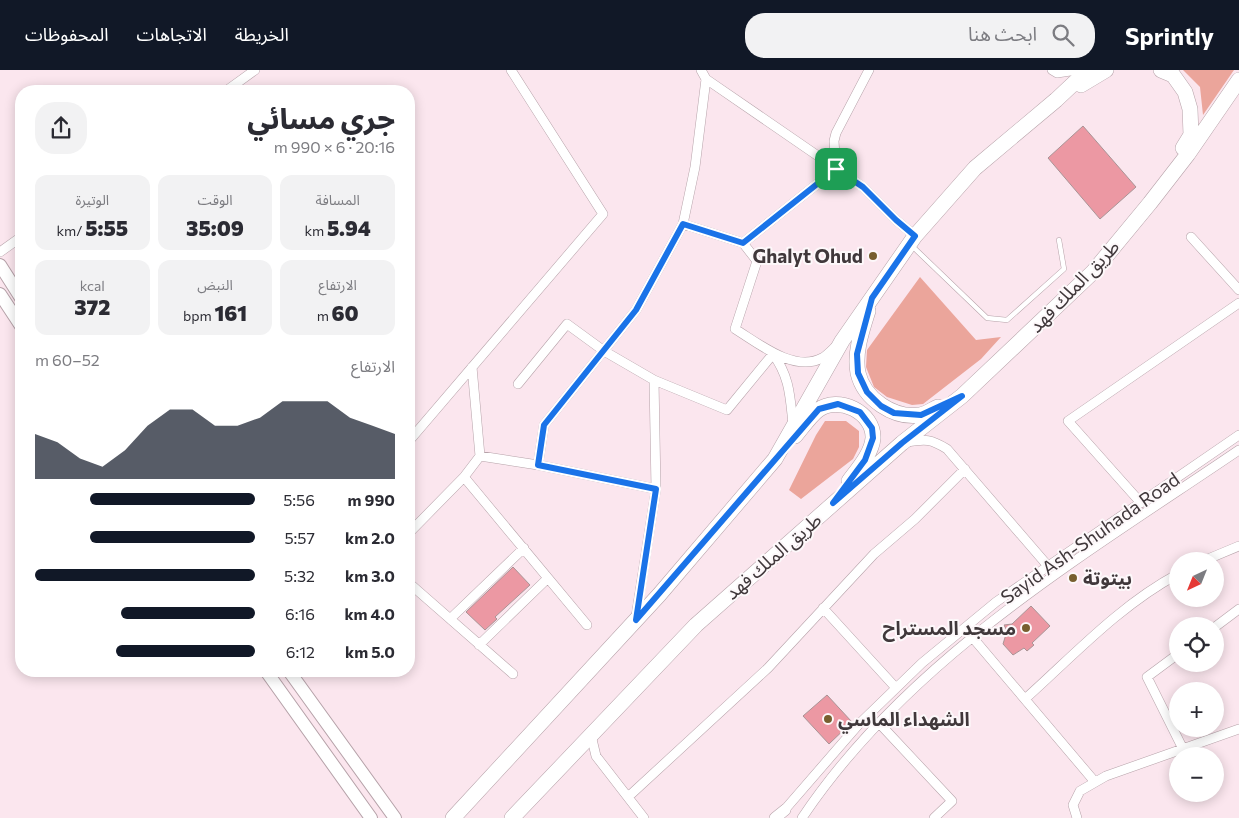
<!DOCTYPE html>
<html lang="ar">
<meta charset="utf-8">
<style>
:root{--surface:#fff;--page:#f2f2f3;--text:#2b2b33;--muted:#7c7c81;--accent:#111827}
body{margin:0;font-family:Commissioner,"Noto Sans Arabic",sans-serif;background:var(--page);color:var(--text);direction:rtl;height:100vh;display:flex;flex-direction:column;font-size:19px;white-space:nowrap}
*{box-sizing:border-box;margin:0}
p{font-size:16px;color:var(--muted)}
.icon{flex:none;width:28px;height:28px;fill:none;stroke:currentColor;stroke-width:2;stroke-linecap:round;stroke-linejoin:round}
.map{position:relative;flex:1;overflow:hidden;direction:ltr}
.panel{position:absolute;left:15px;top:15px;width:400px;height:592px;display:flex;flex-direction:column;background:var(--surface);border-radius:20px;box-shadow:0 2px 12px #0003;direction:rtl}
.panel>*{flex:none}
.needle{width:32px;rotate:223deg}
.buttons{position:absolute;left:1169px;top:482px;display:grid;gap:10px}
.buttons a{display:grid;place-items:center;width:55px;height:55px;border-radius:50%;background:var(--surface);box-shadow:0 2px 12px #0003;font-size:25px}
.pin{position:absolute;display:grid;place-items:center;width:42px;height:42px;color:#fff;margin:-21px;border-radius:10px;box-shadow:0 2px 8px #0006}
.round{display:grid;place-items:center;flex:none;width:52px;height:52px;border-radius:20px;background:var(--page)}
.head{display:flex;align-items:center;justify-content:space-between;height:85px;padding:0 20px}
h1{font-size:28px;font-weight:800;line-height:38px}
.stats{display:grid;grid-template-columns:repeat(3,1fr);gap:8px;height:85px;padding:5px 20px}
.stats div{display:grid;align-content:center;border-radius:12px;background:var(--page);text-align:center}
.stats b{font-size:21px;font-weight:800}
.stats small{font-size:14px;font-weight:400}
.stats p{font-size:14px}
.chart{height:140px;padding:10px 20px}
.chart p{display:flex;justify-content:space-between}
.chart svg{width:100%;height:90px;margin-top:5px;fill:var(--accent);opacity:.7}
ul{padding:0 20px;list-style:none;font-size:16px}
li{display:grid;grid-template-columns:80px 60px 1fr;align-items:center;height:38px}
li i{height:12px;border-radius:6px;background:var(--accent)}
header{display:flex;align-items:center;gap:30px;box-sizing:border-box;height:70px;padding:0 25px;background:var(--accent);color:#fff}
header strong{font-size:24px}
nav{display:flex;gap:28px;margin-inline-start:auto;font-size:18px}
.search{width:350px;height:45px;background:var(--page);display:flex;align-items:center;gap:12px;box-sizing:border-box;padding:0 18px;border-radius:20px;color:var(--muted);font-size:19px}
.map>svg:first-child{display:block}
</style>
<header>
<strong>Sprintly</strong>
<div class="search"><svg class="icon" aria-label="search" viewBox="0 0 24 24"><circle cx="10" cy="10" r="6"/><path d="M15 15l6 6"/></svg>ابحث هنا</div>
<nav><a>الخريطة</a><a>الاتجاهات</a><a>المحفوظات</a></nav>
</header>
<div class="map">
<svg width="1239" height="748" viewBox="0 0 1239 748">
<rect width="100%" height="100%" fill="#fbe6ee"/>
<path fill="#eba59b" d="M1183,0h51l-31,45 -3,-28z
M920,207l56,63 25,-3 -20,22 -58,45 -11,1 -25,-8 -13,-10 -8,-20 1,-17z
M825,351h21l13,10v16l-6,12 -52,40 -12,-9 27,-55z"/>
<path fill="#ec98a3" stroke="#a99496" d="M1083,56l53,61 -36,32 -52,-61z
M513,497l17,18 -35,32 2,2 -12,11 -19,-18z
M1031,536l19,20 -18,17 2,2 -7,6 -3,-3 -11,7 -10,-11 4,-13 -3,-6 8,-1z
M827,625l25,27 -23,22 -26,-28z"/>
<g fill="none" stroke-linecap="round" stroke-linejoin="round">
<g stroke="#b6a2a9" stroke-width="5.5">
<path id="service" d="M911,175l76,73 20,2 57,-51 -5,-29"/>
</g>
<g stroke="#b6a2a9" stroke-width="10">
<path id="minor" d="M701,0l5,9 157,108 33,33 19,16
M1052,0l5,3 20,-3
M226,21l29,-21
M683,154l60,19 93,-74 -2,-28 2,-8 33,-63
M1191,167l48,53
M743,173l14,18 -22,68c23,14 59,44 87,29 4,-2 9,-7 12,-10
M0,182l21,-15
M773,284c17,23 17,43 20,70
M472,297l8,89
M518,314l49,-60 37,27 50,29 73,30 46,-56
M409,371l194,-227 -92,-144
M907,372c19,-3 24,-3 40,7l101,117
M538,395l6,-40 92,-115 47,-86 12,-57 11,-88
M464,407l123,148
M1141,433l-73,-82 171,-118
M409,463l55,-56 16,-21 58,9 118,24
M1203,491l36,-15
M409,513l104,91
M823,538l73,80
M636,547l20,-128 -2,-109
M450,549l74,-71
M1215,557l24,-18
M973,568l122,144
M479,575l69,-67
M1178,584l-31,23 36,72
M1025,629c48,-43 95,-94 153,-125
M879,653l73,78 -18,17
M591,665l5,21 48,62
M628,727l140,-129 106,-114 41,-35 50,-50
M781,744l78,-90 63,-61 74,-61 243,-167
M802,748c107,-160 281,-262 437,-368
M1077,748l-4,-13 7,-14 26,-15 133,-47"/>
</g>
<g stroke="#b6a2a9" stroke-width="12">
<path id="tertiary" d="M775,748l10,-8"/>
</g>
<g stroke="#b6a2a9" stroke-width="14">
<path id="secondary" d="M0,195l21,33
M0,224l21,32
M266,601l105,147
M289,601l106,147"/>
</g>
<g stroke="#b6a2a9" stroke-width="16">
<path id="primary" d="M1161,0l12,5 12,17 5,17 1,26 -8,13
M1081,15l25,-15
M868,241c-6,19 -14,42 -10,62 6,26 36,46 62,42 6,-1 13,-6 18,-8
M795,366c7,-8 15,-20 23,-26 20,-15 56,2 55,28 -1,15 -15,31 -24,43
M453,748l206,-223 116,-136 67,-118 73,-105 60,-68 81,-68 32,-30
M512,748l184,-193 206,-182 60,-47 131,-124 57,-69 38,-49 51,-74"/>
</g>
<use href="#service" stroke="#fff" stroke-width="4.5"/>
<use href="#minor" stroke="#fff" stroke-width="9"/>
<use href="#tertiary" stroke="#fff" stroke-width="11"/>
<use href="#secondary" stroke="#fff" stroke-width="12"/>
<use href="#primary" stroke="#fff" stroke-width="15"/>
</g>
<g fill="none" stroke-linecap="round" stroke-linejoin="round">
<g stroke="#fff" stroke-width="10">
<path id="route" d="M836,99l27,18 33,33 19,16 -43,62 -15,56 1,19 9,19 14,14 13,7 27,2 41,-19 -60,47 -69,60 32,-43 8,-22 -1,-10 -12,-16 -22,-8 -19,5 -183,211 20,-131 -118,-24 6,-40 92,-115 47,-86 60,19z"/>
</g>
<use href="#route" stroke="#1a73e8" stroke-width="6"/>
</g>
<g fill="#775f2f" stroke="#fdf8fa" stroke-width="2">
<circle cx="873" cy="186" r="5"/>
<circle cx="1073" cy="508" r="5"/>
<circle cx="1026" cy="558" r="5"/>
<circle cx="828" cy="649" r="5"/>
</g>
<g text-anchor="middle" stroke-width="4" stroke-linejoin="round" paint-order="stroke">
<g font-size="19" font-weight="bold" fill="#40383b" stroke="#fdf8fa" text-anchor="end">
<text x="863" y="193">Ghalyt Ohud</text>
<text x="1083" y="515" text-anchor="start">بيتوتة</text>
<text x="1016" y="565">مسجد المستراح</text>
<text x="838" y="656" text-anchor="start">الشهداء الماسي</text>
</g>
<g font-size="19" fill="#40383b" stroke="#fdf8fa">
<text transform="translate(1074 216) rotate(-46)" y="7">طريق الملك فهد</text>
<text transform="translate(1090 468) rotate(-35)" y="7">Sayid Ash-Shuhada Road</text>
<text transform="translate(773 486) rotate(-41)" y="7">طريق الملك فهد</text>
</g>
</g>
</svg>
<div class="buttons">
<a><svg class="needle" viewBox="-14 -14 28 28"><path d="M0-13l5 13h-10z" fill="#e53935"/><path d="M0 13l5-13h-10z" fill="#7c7c81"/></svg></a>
<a><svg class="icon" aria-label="locate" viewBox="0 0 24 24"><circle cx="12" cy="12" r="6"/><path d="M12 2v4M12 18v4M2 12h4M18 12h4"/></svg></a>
<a>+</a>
<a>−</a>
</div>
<div class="pin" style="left:836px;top:99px;background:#1e9e55"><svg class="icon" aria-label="arrive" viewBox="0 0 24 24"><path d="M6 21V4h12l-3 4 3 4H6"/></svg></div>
<section class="panel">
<div class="head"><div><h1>جري مسائي</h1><p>20:16 · 6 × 990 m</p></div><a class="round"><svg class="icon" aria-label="share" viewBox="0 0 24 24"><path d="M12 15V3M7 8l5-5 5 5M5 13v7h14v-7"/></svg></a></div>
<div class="stats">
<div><p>المسافة</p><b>5.94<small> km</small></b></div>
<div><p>الوقت</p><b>35:09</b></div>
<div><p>الوتيرة</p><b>5:55<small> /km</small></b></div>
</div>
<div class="stats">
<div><p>الارتفاع</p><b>60<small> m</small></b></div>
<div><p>النبض</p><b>161<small> bpm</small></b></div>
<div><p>kcal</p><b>372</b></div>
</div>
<div class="chart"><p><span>الارتفاع</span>52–60 m</p>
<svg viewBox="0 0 160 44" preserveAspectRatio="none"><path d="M0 44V22L10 26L20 34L30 38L40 30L50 18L60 10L70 10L80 18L90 18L100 14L110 6L120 6L130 6L140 14L150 18L160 22V44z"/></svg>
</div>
<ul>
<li><b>990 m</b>5:56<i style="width:75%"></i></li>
<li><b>2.0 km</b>5:57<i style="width:75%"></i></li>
<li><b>3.0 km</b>5:32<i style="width:100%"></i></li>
<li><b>4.0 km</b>6:16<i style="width:61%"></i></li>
<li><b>5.0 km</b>6:12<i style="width:63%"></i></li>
</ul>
</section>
</div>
